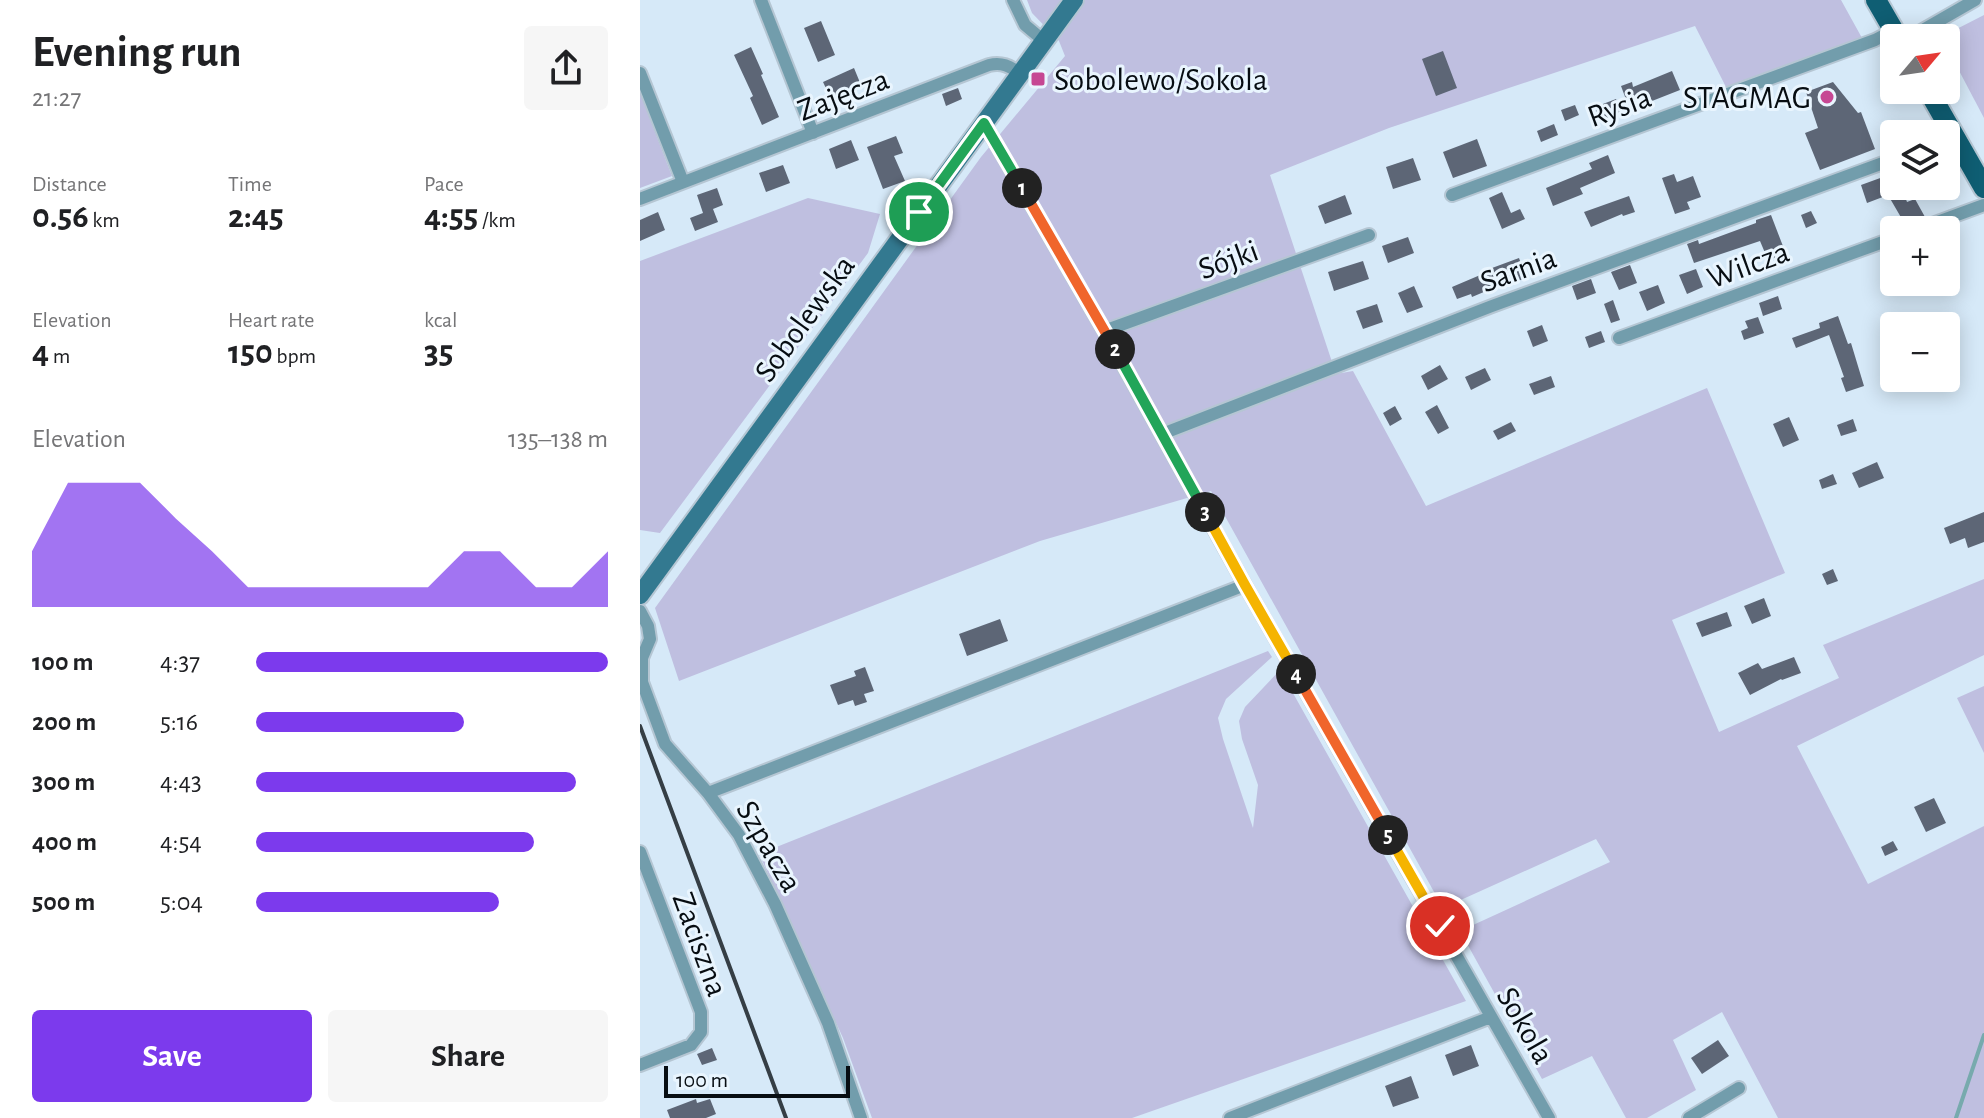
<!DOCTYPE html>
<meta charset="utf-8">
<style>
:root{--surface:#fff;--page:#f6f6f6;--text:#202124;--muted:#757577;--accent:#7c3aed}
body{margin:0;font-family:"Alegreya Sans",sans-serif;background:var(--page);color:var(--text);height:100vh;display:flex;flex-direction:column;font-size:30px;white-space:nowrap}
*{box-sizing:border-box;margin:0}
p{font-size:26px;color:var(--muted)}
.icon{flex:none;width:44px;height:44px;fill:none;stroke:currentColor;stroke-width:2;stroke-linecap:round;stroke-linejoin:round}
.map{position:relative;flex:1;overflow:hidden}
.sheet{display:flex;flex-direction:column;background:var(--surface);width:640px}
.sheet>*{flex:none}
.needle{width:52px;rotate:61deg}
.tools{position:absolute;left:1240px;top:24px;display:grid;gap:16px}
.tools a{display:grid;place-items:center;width:80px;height:80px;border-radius:8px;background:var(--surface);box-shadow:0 4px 20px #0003;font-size:40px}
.scale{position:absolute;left:24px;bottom:20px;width:186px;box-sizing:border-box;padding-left:8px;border:4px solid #070d12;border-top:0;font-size:22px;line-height:28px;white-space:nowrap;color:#070d12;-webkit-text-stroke:6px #e9f5fe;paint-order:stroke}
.pin{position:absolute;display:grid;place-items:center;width:68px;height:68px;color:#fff;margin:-34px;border:4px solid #fff;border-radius:50%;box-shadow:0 2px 8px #0007}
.km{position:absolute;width:40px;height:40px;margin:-20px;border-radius:50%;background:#222;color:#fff;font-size:22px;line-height:40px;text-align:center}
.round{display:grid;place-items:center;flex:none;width:84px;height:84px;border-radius:8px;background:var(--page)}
.headline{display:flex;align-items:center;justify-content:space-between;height:136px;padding:0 32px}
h1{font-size:44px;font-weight:700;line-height:60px}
.figures{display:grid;grid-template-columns:repeat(3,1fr);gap:12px;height:136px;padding:8px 32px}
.figures div{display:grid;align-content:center}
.figures b{font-size:34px;font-weight:700}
.figures small{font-size:22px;font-weight:400}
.figures p{font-size:22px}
.chart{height:224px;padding:16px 32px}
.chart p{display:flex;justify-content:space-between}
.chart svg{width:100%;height:144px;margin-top:8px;fill:var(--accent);opacity:.7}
.action{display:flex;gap:16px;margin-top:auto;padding:16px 32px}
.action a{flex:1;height:92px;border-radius:8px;background:var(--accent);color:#fff;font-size:32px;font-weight:700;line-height:92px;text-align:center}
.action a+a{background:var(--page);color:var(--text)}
ul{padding:0 32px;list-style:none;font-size:26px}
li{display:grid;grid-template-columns:128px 96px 1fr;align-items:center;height:60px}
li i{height:20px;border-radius:10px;background:var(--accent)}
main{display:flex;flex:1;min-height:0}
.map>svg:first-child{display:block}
</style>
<main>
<section class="sheet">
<div class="headline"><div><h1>Evening run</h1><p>21:27</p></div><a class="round"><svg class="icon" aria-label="share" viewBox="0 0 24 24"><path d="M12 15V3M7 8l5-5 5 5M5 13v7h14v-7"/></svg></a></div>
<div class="figures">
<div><p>Distance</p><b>0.56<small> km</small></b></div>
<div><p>Time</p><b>2:45</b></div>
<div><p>Pace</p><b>4:55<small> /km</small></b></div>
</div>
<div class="figures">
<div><p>Elevation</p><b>4<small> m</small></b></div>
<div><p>Heart rate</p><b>150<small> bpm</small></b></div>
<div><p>kcal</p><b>35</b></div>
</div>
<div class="chart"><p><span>Elevation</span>135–138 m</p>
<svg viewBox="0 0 160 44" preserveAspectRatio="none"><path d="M0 44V27L10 6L20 6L30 6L40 17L50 27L60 38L70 38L80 38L90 38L100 38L110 38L120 27L130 27L140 38L150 38L160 27V44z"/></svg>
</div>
<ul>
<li><b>100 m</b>4:37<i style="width:100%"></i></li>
<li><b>200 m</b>5:16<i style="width:59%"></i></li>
<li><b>300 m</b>4:43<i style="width:91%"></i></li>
<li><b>400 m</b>4:54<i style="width:79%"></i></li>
<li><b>500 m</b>5:04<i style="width:69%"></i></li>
</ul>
<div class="action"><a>Save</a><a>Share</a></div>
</section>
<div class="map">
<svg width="1344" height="1118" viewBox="0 0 1344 1118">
<rect width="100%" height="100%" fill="#d6e9f8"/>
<path fill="#bfbfe0" d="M387,0h814l21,38 -136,49 -31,-61 -306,102 -119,47 66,199 17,-3 73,135 281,-118 78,185 -113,47 47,112 120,-54 -16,-33 161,-66v76l-187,91 71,138 116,-58v292h-206l-56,-106 -49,28 23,50 -49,28h-21l-34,-62 -50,23 -82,-148 150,-69 -14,-23 -153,69 -232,-417 -171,50 -361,140 -24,-73 326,-451 84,-101 -6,-15 -27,-28z
M1344,15v103l-38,-72v-8l-5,-1z
M0,93l32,83 -32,12z
M168,198l72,16 -12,39 -208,280 -20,-3v-269z
M628,651l4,6 -46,42 -8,19 5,21 30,89 5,-43 -16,-46 -3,-18 6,-14 35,-37 186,331 -334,117h-260l-29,-80 -84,-184z
M1344,686v67l-27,-55z"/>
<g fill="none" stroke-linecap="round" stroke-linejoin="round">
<path stroke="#77aaad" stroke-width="4" d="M1316,1118l28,-83"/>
</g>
<path fill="#5d6676" d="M181,21l14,34 -17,7 -14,-34z
M111,47l12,27 -2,1 18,42 -17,8 -12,-27 3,-2 -19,-41z
M803,51l14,37 -21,8 -14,-37z
M214,68l7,17 -30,14 -8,-17z
M1032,71l8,19 -28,11 -3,-7 -22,8 -6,-16 11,-4 1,5z
M1193,82l25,31 3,-1 14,37 -55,21 -15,-37 13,-5 -12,-36z
M318,88l4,11 -16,7 -4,-12z
M976,99l5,13 -21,9 -5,-14z
M935,105l4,10 -14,6 -4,-11z
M914,124l4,11 -17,7 -4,-11z
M256,136l7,17 -9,3 11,25 -22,8 -16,-42z
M837,139l10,27 -34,12 -10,-26z
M211,140l8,20 -23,9 -7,-20z
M968,155l7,18 -35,15 3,6 -30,12 -7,-18 46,-19 -3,-6z
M773,158l8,22 -28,9 -7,-22z
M143,165l7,18 -24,9 -7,-19z
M1254,173v13h7l6,16 8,-3 10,18 -19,9 -18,-31 -21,8 -6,-18z
M1034,174l3,8 16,-6 8,21 -14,5 3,7 -15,5 -13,-36z
M77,188l6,17 -10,4 5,13 -23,9 -5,-13 13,-5 -6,-18z
M862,192l9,21 9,-4 5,10 -23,10 -13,-31z
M705,195l7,19 -27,10 -7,-18z
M989,196l6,16 -12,4 -1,-2 -31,13 -7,-15z
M1171,211l6,12 -11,5 -5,-13z
M18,212l7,18 -25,11v-21z
M1131,215l15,39 -18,6 -8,-19 -66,22 -7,-19 11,-4 1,4 57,-21v-3z
M768,237l6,16 -26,10 -6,-17z
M879,258l7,20 -27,10 -1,-2 -26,11 -1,-3 -14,5 -5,-12 40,-17v-2z
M723,261l6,18 -35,12 -6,-19z
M990,265l7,18 -18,7 -8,-18z
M1056,269l7,18 -16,7 -8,-19z
M951,279l5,14 -19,7 -5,-14z
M1018,285l7,18 -18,8 -8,-19z
M774,286l9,21 -16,6 -9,-20z
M1138,296l4,13 -19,7 -4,-13z
M973,300l7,20 -9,3 -7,-19z
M737,304l6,18 -20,7 -7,-18z
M1198,316l10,28 3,-1 13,43 -18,6 -5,-14 3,-1 -15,-42 -33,13 -4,-10 28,-10 -1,-5z
M1118,317l6,16 -20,7 -3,-9 7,-3 -3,-7z
M902,325l6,16 -15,6 -6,-16z
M961,331l4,11 -16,6 -4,-11z
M800,365l8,14 -20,11 -7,-14z
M845,368l6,12 -20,10 -6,-13z
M911,376l4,11 -21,8 -5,-11z
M797,405l12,23 -11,6 -13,-22z
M755,406l7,13 -12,7 -7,-13z
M1149,417l10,23 -16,7 -10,-23z
M1213,419l4,12 -16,5 -4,-11z
M871,422l5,9 -18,9 -5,-9z
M1237,462l7,16 -25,10 -7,-15z
M1193,474l4,10 -15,5 -3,-9z
M1344,512v30l-16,6 -3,-10 -15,6 -6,-16z
M1193,569l5,12 -11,4 -5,-11z
M1124,598l7,18 -19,8 -8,-18z
M1087,612l5,14 -30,11 -6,-14z
M360,619l8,22 -41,15 -8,-22z
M1154,657l7,16 -19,7 -1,-1 -31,16 -12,-22 20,-10 4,6z
M225,667l9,24 -10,3 3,8 -12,4 -2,-6 -15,5 -8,-20 26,-9 -2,-5z
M1294,798l12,25 -20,9 -12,-25z
M1253,841l5,9 -13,6 -4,-9z
M1078,1040l11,16 -27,18 -11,-16z
M831,1045l8,21 -26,10 -8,-21z
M72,1048l5,12 -15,5 -5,-11z
M771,1076l8,22 -26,9 -8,-21z
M56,1099l1,4 13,-4 6,15 -10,4h-36l-3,-8z"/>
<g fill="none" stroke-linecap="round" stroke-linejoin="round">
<g stroke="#b5c6d3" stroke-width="16">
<path id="street" d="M121,0l52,133
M373,0l12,25 19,16
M1269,38l66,-38
M0,73l43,109
M344,123l120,208 141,254 304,533
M812,195l423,-155 19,-10
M0,199l349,-134c13,-3 20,1 31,8
M1276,230l68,-25
M464,331l265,-96
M979,338l275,-100
M522,434l330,-128 402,-147
M0,611l8,15 2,13 -8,19v24l23,62 43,49 31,42 36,69 53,119 33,95
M68,793l537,-208
M0,852l61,160v20l-10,13 -51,20
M590,1118l261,-101
M1049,1118l50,-30"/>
</g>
<g stroke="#b5c6d3" stroke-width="22">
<path id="secondary" d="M0,595l434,-595"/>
</g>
<g stroke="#b5c6d3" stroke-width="24">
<path id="primary" d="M1236,0l22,38
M1288,90l56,98"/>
</g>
<use href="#street" stroke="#729dac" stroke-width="12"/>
<use href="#secondary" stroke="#337990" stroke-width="18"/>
<use href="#primary" stroke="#0f5e73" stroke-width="20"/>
<path stroke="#353e45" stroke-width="4" d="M0,726l146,392"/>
</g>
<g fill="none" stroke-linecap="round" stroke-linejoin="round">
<g stroke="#fff" stroke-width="16">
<path id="split-1" d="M279,212l65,-89 38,65"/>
</g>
<g stroke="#fff" stroke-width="16">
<path id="split-2" d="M382,188l93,161"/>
</g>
<g stroke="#fff" stroke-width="16">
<path id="split-3" d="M475,349l90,163"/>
</g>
<g stroke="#fff" stroke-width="16">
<path id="split-4" d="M565,512l40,73 51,89"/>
</g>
<g stroke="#fff" stroke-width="16">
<path id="split-5" d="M656,674l92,161"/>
</g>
<g stroke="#fff" stroke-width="16">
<path id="split-6" d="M748,835l52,91"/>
</g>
<use href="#split-1" stroke="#22a559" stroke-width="10"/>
<use href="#split-2" stroke="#f0652b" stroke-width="10"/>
<use href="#split-3" stroke="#22a559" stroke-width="10"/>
<use href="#split-4" stroke="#f5b400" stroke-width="10"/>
<use href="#split-5" stroke="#f0652b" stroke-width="10"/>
<use href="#split-6" stroke="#f5b400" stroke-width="10"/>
</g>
<g fill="#c64793" stroke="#e9f5fe" stroke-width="3">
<rect x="390" y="71" width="16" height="16" rx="4"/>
<circle cx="1187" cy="97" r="8"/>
</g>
<g text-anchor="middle" stroke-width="6" stroke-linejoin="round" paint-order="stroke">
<g font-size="32" fill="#070d12" stroke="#e9f5fe" text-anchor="start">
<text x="414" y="90">Sobolewo/Sokola</text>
<text x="1171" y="108" text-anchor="end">STAGMAG</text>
</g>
<g font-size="32" fill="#070d12" stroke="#e9f5fe">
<text transform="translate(203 94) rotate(-21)" y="11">Zajęcza</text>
<text transform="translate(979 106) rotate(-20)" y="11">Rysia</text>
<text transform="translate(588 259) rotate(-20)" y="11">Sójki</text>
<text transform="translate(1108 264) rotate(-20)" y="11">Wilcza</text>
<text transform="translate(878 269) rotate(-20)" y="11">Sarnia</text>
<text transform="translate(164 318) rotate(-54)" y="11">Sobolewska</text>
<text transform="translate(130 846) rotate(60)" y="11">Szpacza</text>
<text transform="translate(61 944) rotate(70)" y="11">Zaciszna</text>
<text transform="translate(886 1025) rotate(60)" y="11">Sokola</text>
</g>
</g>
</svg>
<div class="tools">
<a><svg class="needle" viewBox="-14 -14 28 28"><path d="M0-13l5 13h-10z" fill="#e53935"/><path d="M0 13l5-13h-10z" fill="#757577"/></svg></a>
<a><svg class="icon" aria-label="layers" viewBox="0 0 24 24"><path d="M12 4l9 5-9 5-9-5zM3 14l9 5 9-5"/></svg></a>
<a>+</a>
<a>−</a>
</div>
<div class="scale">100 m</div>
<div class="pin" style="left:279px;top:212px;background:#1e9e55"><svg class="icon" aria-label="arrive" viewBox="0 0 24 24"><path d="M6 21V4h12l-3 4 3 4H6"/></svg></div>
<div class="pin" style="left:800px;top:926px;background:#d93025"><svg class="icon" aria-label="check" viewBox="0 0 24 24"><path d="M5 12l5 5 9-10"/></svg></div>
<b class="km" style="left:382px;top:188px">1</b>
<b class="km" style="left:475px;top:349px">2</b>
<b class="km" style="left:565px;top:512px">3</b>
<b class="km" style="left:656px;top:674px">4</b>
<b class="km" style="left:748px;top:835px">5</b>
</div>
</main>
